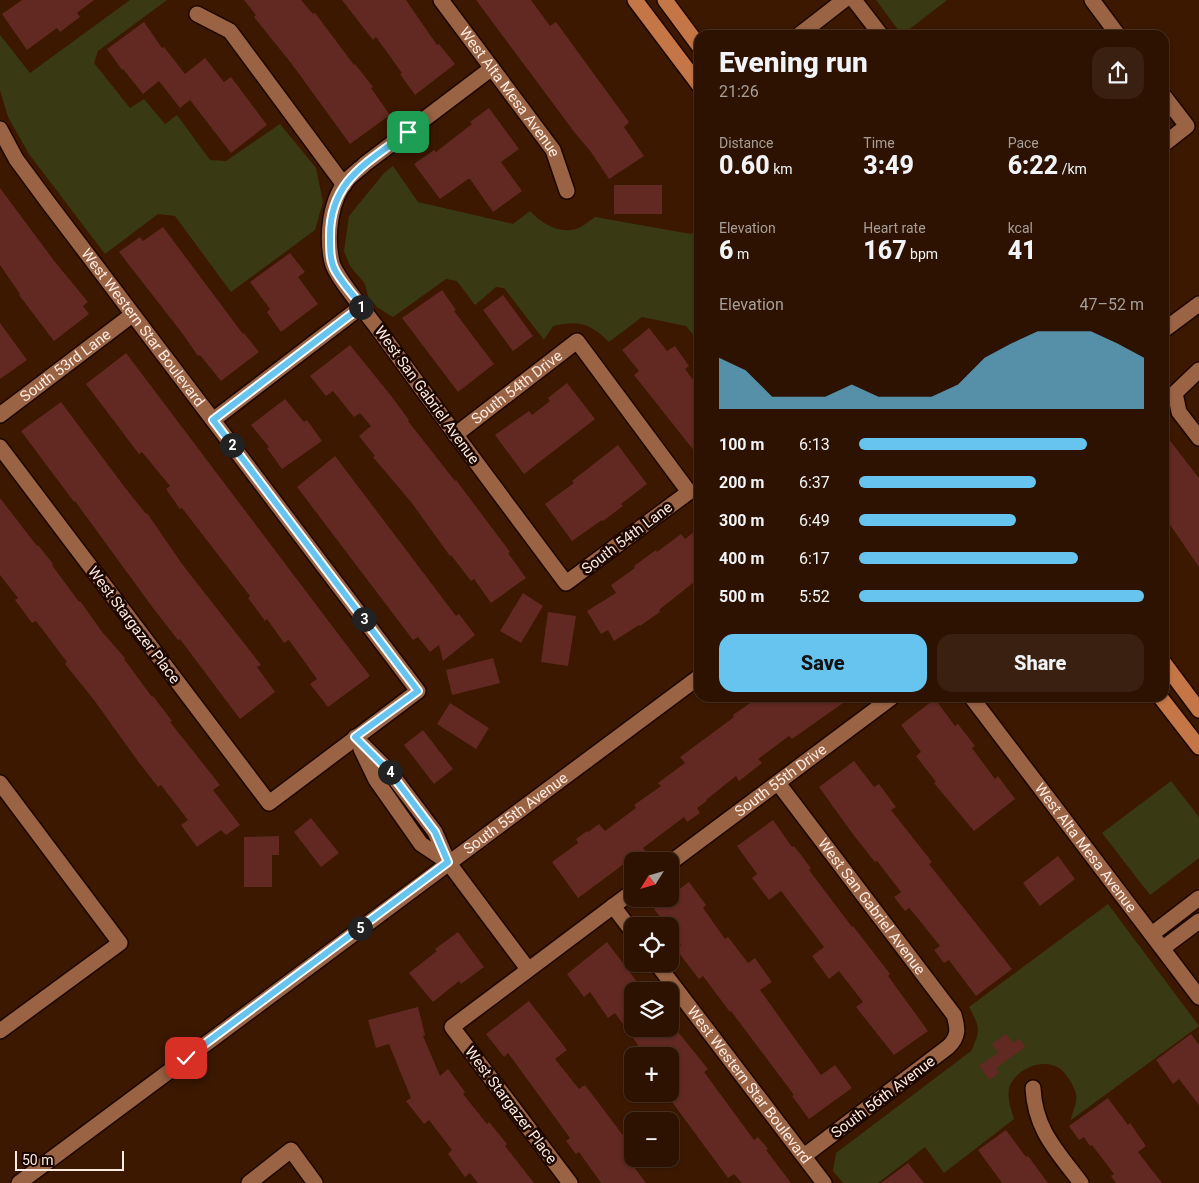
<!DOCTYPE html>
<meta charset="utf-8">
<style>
:root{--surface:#2d1201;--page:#392010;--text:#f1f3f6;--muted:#a79e99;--line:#483223;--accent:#67c4ef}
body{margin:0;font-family:Roboto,sans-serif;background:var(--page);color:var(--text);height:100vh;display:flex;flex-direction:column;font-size:19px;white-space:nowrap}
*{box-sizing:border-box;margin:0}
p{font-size:16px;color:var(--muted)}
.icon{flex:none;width:28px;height:28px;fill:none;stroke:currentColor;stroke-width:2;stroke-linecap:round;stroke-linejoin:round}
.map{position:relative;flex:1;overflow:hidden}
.panel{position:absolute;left:694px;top:30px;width:475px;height:672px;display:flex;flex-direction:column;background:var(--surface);border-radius:15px;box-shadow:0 1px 4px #0004,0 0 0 1px var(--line)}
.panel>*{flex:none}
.needle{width:32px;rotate:233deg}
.controls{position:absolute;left:624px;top:852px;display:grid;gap:10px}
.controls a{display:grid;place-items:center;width:55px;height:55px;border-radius:10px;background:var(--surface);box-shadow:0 1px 4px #0004,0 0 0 1px var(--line);font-size:25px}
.scale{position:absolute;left:15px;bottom:12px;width:109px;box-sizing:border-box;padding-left:5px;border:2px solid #fdeae0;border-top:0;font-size:14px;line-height:18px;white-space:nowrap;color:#fdeae0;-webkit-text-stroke:4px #1b0700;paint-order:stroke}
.pin{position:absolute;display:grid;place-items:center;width:42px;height:42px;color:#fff;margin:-21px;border-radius:10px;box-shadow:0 2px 8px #0006}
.km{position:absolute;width:25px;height:25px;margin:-12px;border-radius:50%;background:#222;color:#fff;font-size:14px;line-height:25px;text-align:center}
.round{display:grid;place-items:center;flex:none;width:52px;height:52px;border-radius:15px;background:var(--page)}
.headline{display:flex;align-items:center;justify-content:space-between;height:85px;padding:0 25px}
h1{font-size:28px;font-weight:800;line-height:38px}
.stats{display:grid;grid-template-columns:repeat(3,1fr);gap:8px;height:85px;padding:5px 25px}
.stats div{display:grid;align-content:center}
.stats b{font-size:25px;font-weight:800}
.stats small{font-size:14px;font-weight:400}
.stats p{font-size:14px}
.chart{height:140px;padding:10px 25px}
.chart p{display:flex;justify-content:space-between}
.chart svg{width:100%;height:90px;margin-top:5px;fill:var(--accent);opacity:.7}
.primary-button{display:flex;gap:10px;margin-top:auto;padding:10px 25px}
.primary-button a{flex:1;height:58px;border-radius:15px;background:var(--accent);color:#111;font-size:20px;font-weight:800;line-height:58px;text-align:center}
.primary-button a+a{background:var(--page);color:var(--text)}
ul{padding:0 25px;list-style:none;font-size:16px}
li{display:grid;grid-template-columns:80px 60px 1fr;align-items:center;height:38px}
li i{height:12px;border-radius:6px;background:var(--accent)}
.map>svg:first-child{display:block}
</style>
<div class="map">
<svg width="1199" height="1183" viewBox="0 0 1199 1183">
<rect width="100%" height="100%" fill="#3c1801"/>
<path fill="#393a13" d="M130,0h37l-69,51 -4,12 36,45 14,-9 21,25 12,-9 33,45 16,1 54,-37 36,44 7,34 -8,28 -84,62 -56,-76 -17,-2 -53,40 -76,-100 -21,-37 -8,-27v-55l30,38z
M876,0h71l-45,35z
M393,166l25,36 95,22 17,-13c13,14 33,25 51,16 5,-3 9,-7 14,-10l96,17 8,-7v115l-13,-16 -44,-9 -33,25c-19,-19 -30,-22 -56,-16l-9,14 -40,-52 -8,-1 -21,18 -18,-24 -11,-2 -53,38 -16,-10 -9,-11 -3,-12 -15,-18 -6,-15 5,-35 35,-43z
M1171,781l28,36v41l-49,37 -48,-62z
M1108,904l91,122 -128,94c1,-7 7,-19 5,-26 -2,-8 -10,-22 -17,-26 -16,-10 -41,0 -49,17 -4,11 1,24 4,34l-70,54 -19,-26 -47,36h-35l-10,-12 3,-18 135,-102c10,-21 9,-24 -2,-44z"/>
<path fill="#612921" d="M22,0h72l-17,13 3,4 -20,15 -3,-4 -30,22 -25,-36z
M244,0h57l12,14 2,-1 39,52 1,-1 18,23 -2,1 19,27 -40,29 -59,-81 -37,-46 2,-2z
M342,0h64l31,45 2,-1 16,20 -40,31 -15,-21 2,-1 -26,-36 -3,3z
M476,0h55l19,26 6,-4 73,100 -5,5 20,29 -35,23 -18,-27 -16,-19z
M144,22l18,26 2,-1 21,27 20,-16 19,24 7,-5 36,48 -36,28 -41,-53 -10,8 -21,-27 -16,13 -20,-25 -1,1 -15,-21z
M489,108l30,41 -18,13 21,29 -29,21 -23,-33h-2l-28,20 -26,-35 20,-14 2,2 36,-28 -2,-2z
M614,185h48v29h-48z
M0,188l55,74 33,40 -5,4 6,8 -35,27 -35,-46 1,-1 -20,-29z
M163,227l80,107 1,-1 15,19 -38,29 -21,-26 -2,1 -16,-23 -63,-81 21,-15 3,4z
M290,253l15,19 -7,5 20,27 -37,28 -14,-20 3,-3 -20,-27z
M442,290l14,20 -2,1 40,53 -36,28 -56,-74z
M503,295l30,41 -20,15 -30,-41z
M0,323l27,37 -27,19z
M649,328l18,23 8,-5 14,20 -4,3 14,19v69l-65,-82 5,-4 -17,-21z
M350,345l42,52 17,23 -1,1 47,60 1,-1 54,72 -2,1 18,25 -35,25 -17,-24 -3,2 -20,-26 -1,1 -39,-54 -38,-45 2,-1 -16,-20 12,-10 -11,-13 -6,4 -21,-26 -7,5 -16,-20z
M126,353l244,323 -42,31 -18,-23 7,-5 -28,-39 -5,3 -17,-24 -2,2 -17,-23 2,-2 -68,-88 -2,1 -14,-20 4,-3 -28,-34 -3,2 -53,-70z
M567,383l28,36 -71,55 -29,-39 34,-24 3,4 18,-14 -2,-3z
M285,399l19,23 3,-2 15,21 -40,28 -15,-21 2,-1 -18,-22z
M61,402l62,83 23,29 1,-1 35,51 79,101 -4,2 18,25 -35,27 -60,-80 -2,1 -25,-32 -78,-107 -1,1 -53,-71z
M1164,433l35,45v89l-35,-51z
M618,445l29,39 -26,20 2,2 -20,15 -1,-1 -30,21 -27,-37 29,-21 -2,-2z
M335,456l121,160 3,-2 16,21 -32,26 -4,-16 -9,7 -12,-15 -5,3 -116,-153z
M0,498l37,48 1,-1 15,19 -1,1 27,37 1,-1 23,32 22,25 -1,1 28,38 1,-1 19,25 -2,1 50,63 -7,5 27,35 -14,10 -5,-5 -24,17 -16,-22 7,-5 -27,-35 -3,2 -18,-23 -46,-64 -29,-36 2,-2 -31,-41 -4,2 -17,-23 3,-2 -18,-23z
M699,528v50l-40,32 1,2 -20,14 -1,-1 -25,16 -6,-11 -7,4 -14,-23 29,-18 -5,-8 24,-17 -1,-2 22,-16 1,2 24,-18 4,5z
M523,593l20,13 -22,37 -21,-12z
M548,612l28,4 -8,50 -27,-4z
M493,658l7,25 -48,12 -6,-25z
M757,698h93l-58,41 -3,-3 -31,23 4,4 -23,18 -3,-5 -30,24 1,1 -10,7 3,5 -13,9 -3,-5 -41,31 4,5 -11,8h-8l-50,37 -26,-36 26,-19 -2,-4 11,-8 1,1 11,-8 6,7 31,-23 -2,-3 27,-19 -3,-3 27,-20 -5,-6 54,-40 -1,-2z
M935,699l20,27 3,-2 17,22 -3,2 23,31 3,-3 17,23 -41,32 -40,-48 2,-1 -20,-26 5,-4 -20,-27z
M450,703l39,25 -13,21 -39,-25z
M423,730l30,39 -19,15 -30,-39z
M854,761l20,26 5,-3 17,23 -5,3 41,52 -3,2 83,105 -36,27 -27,-36 -5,3 -10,-13 6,-4 -24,-30 -7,-8 -4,3 -11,-14 7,-5 -24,-31 -2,1 -20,-25 -36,-50z
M311,818l28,35 -18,14 -27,-35z
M773,820l19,27 2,-1 17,22 -2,2 43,57 1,-1 37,48 -2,2 40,55 -34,24 -38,-48 7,-5 -24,-31 -10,8 -17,-23 12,-9 -43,-56 -12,9 -17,-22 5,-4 -20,-28z
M279,836v19h-7v32h-28v-50z
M1058,856l17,23 -35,27 -17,-23z
M689,882l17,23 -3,3 22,31 3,-2 20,26 7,-5 17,24 -12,8 61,85 14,-10 17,23 -43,31 -17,-23 2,-1 -63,-84 -1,1 -27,-36 -4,3 -14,-18 -9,-12 5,-4 -11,-15v-4h-3l-13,-17 13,-10h3v-3z
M458,932l26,35 -23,17 -2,-3 -26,21 -24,-29 28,-22 -2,-2z
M607,942l37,49h-12v38h38v-7l38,47 -4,3 50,68 4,-3 10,12 -2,1 25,33h-49l-8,-9 -6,4 -56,-76 1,-1 -3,-3v-42h-46l14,-11 -23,-32 -7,5 -18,-26 -6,5 -17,-23z
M529,1001l38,49 -12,9 24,30 6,-4 40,53 7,-6v27h13l-11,8 12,16h-45l-22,-31 -3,2 -10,-13 4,-3 -62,-85 -4,4 -18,-23z
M418,1007l7,28 -2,1 17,40 8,-7 17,23 -2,2 24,30 2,-2 18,22 -2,2 29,37h-56l-8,-10 -5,4 -17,-23 4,-4 -23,-30 -5,4 -18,-23 5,-3 -22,-54 -13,4 -8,-28z
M1006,1034l7,9 7,-4 5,8 -29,21 3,5 -10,7 -10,-14 19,-13 -6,-9z
M1191,1034l8,11v60l-20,-26 -6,5 -17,-24z
M1108,1098l20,27 2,-2 16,23 -8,6 24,31h-46l-5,-7 3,-2 -22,-29 -2,1 -6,-9 -5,3 -10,-14z
M1006,1130l20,27 2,-1 20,27h-46l-24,-33z
M908,1163l16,20h-43z"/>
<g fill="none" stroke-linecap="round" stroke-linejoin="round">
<g stroke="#1d0600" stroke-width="18">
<g id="minor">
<path id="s1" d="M441,0l112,150 14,41"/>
<path d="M854,0l27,35"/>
<path d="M1092,0l26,35"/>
<path d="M197,14l33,17 114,154"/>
<path d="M799,35l45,-35"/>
<path d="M1164,96l23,30 -23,18"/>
<path id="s2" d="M0,129l16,30 31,42 371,490 -149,112 -269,-356"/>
<path d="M1164,330l35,-26"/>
<path d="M1199,370l-24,23 4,19 20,26"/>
<path id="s3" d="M0,415l132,-100"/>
<path d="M213,420l149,-114"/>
<path id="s4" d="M455,435l122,-94 112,151 -123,91c-62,-83 -124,-166 -185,-250 -11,-16 -46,-56 -49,-71 -6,-26 -2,-63 16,-83 6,-6 12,-10 17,-15l127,-96"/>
<path id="s5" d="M972,698l227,299"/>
<path d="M355,737l34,34 46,61 13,30 80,107"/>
<path d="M361,749l15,31 45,64 27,18"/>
<path d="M0,783l120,160 -120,88"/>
<path id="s6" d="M778,783l176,232c4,13 5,22 -6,32l-144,109"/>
<path id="s7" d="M670,863l221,-165"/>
<path d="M613,906l19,25"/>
<path d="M1152,934l47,-36"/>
<path d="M1163,948l36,-27"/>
<path id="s8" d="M657,964l167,219"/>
<path d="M1033,1088c2,42 24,63 48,95"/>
<path id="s9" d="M19,1183l680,-506"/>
<path d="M249,1183l42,-33 24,33"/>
<path d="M570,1183l-118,-156 180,-135"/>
</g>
</g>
<g stroke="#1d0600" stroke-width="18">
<path id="major" d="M635,0l64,85
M665,0l34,46
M1164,663l35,47
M1161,698l38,49"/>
</g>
<use href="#minor" stroke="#996344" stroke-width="15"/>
<use href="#major" stroke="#c57646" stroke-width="15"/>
</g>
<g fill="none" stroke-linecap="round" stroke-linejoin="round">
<g stroke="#fff" stroke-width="10">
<path id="route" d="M186,1058l262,-196 -13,-30 -46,-61 -34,-34 63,-46 -205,-271 149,-114c-9,-11 -19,-22 -26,-34 -6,-10 -6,-22 -6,-34 -1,-57 37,-75 78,-106"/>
</g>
<use href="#route" stroke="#67c4ef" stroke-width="6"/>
</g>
<g text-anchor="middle" stroke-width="5" stroke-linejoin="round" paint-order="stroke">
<g font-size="15" fill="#fdeae0" stroke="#1b0700">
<text dy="5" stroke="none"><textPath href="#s1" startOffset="115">West Alta Mesa Avenue</textPath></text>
<text dy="5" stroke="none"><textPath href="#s2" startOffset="245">West Western Star Boulevard</textPath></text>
<text dy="5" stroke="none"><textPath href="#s3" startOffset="82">South 53rd Lane</textPath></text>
<text dy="5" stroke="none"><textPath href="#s4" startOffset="78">South 54th Drive</textPath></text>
<text transform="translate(427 395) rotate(54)" y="5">West San Gabriel Avenue</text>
<text transform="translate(627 538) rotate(-37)" y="5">South 54th Lane</text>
<text transform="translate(134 625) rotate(53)" y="5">West Stargazer Place</text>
<text dy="5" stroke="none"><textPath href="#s7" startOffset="138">South 55th Drive</textPath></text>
<text dy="5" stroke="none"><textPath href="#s9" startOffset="619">South 55th Avenue</textPath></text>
<text dy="5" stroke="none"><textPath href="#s5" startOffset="188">West Alta Mesa Avenue</textPath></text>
<text dy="5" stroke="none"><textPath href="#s6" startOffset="155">West San Gabriel Avenue</textPath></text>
<text dy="5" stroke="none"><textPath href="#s8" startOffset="152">West Western Star Boulevard</textPath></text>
<text transform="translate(883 1097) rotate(-37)" y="5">South 56th Avenue</text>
<text transform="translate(511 1105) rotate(53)" y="5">West Stargazer Place</text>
</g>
</g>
</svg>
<div class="controls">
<a><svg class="needle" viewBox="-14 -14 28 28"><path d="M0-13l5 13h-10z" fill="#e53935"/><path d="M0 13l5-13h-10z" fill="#a79e99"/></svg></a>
<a><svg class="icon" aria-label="locate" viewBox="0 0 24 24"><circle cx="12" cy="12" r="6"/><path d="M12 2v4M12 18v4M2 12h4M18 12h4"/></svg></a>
<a><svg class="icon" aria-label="layers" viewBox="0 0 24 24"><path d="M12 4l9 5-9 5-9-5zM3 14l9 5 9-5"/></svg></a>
<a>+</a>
<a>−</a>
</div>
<div class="scale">50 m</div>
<div class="pin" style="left:408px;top:132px;background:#1e9e55"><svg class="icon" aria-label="arrive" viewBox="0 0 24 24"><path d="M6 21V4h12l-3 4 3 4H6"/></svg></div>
<div class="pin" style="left:186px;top:1058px;background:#d93025"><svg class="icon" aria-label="check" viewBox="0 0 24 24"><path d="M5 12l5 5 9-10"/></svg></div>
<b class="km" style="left:361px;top:307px">1</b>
<b class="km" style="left:232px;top:445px">2</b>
<b class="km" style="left:364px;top:619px">3</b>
<b class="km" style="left:390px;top:772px">4</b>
<b class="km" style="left:360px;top:928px">5</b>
<section class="panel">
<div class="headline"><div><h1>Evening run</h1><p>21:26</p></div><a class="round"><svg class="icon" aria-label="share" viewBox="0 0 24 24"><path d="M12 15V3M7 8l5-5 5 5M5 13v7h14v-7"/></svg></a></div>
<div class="stats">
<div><p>Distance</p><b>0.60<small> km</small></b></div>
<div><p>Time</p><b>3:49</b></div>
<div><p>Pace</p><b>6:22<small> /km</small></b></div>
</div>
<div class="stats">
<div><p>Elevation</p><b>6<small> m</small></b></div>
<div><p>Heart rate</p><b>167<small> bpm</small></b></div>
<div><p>kcal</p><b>41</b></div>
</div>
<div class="chart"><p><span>Elevation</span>47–52 m</p>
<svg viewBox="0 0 160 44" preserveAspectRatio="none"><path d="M0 44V19L10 25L20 38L30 38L40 38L50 32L60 38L70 38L80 38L90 32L100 19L110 12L120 6L130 6L140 6L150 12L160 19V44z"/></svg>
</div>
<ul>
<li><b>100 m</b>6:13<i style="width:80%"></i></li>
<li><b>200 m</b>6:37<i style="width:62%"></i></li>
<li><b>300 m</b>6:49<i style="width:55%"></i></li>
<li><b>400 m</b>6:17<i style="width:77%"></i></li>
<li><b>500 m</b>5:52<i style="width:100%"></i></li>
</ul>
<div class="primary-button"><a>Save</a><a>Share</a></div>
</section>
</div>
